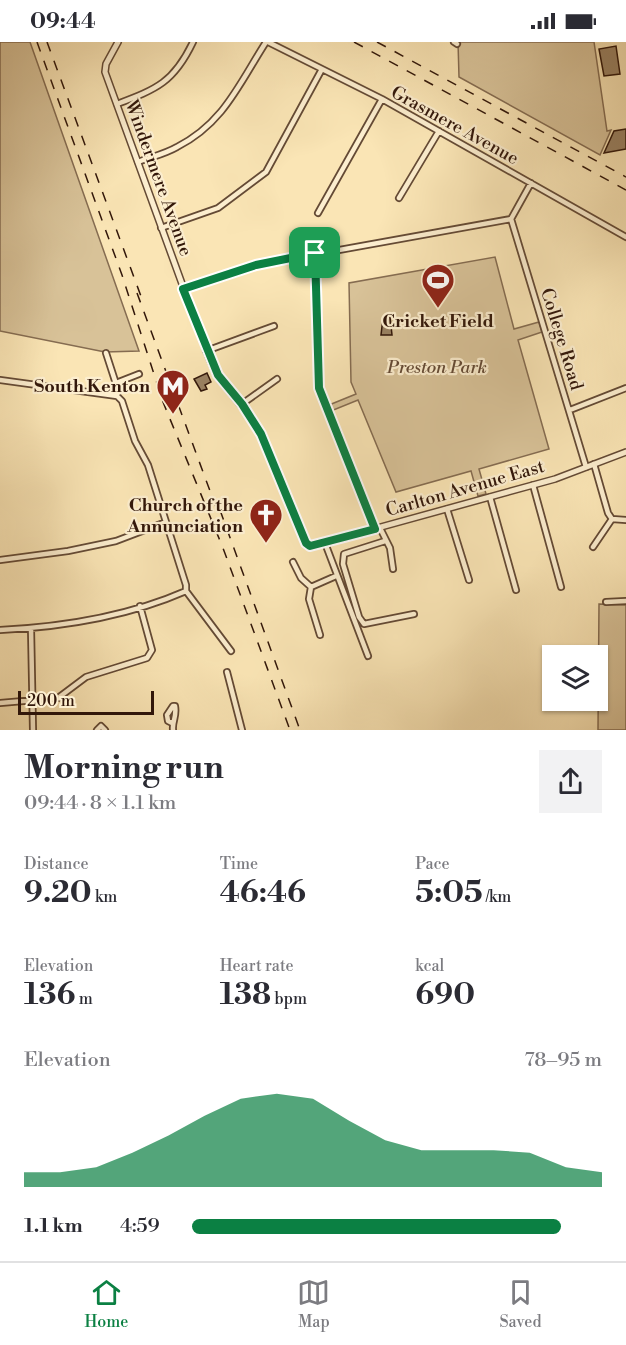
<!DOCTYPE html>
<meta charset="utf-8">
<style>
:root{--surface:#fff;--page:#f2f2f3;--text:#2b2b33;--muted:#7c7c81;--line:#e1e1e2;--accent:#0b8043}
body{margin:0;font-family:"Libre Bodoni",serif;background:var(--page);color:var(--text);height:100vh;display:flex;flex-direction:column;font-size:22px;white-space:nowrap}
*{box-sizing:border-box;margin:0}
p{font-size:20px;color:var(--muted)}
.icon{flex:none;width:33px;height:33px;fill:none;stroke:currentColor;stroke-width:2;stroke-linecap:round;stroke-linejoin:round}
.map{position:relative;height:688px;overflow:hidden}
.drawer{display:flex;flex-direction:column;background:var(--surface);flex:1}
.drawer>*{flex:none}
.tools{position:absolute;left:542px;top:603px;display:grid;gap:12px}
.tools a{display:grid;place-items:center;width:66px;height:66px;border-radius:0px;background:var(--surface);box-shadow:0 2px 4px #0004;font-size:30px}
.scale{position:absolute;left:18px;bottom:15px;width:136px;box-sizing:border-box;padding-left:6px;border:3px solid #32170a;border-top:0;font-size:16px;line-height:21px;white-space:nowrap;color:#32170a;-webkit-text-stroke:4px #fceecf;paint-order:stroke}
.pin{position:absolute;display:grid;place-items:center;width:51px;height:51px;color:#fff;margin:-26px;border-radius:12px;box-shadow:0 3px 9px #0006}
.round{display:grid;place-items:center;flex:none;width:63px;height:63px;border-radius:0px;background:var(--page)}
.headline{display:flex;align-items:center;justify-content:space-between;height:102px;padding:0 24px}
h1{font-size:33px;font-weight:700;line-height:45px}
.stats{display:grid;grid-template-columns:repeat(3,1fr);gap:9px;height:102px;padding:6px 24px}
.stats div{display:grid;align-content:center}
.stats b{font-size:30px;font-weight:700}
.stats small{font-size:16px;font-weight:400}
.stats p{font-size:16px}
.chart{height:168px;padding:12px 24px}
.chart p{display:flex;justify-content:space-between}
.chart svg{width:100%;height:108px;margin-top:6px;fill:var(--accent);opacity:.7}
ul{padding:0 24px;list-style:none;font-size:20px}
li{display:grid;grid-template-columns:96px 72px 1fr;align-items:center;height:45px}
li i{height:15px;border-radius:8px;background:var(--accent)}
.status{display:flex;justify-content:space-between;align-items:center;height:42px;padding:0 30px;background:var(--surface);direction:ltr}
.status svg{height:16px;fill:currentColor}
.tabs{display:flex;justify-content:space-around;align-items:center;height:84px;border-top:2px solid var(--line);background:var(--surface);font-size:16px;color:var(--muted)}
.tabs a{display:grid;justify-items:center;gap:3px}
.tabs .selected{color:var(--accent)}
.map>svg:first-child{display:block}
</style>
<div class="status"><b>09:44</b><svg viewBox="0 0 49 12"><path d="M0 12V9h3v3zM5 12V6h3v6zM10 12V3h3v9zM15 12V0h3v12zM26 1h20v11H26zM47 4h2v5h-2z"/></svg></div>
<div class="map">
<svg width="626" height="688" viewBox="0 0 626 688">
<rect width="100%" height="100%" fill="#fae5b5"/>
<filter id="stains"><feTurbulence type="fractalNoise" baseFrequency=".00333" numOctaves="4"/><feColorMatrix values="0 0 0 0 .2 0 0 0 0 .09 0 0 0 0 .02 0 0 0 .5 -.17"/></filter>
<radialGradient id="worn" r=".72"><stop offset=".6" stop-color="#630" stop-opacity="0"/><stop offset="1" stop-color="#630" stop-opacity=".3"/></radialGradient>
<path fill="#d8c298" stroke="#856c51" stroke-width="1.5" d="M0,0h30l109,309 -34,1 -105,-21z
M458,0h136l13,89 4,-1 -11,25 -141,-78z
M495,215l19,72 25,-7 3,10 -24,8 31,109 -70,20 7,25 -8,2 -7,-25 -75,21 -38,-92 -27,11 -2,-6 27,-11 -5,-12 -2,-99z
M599,562l27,1v125h-28z"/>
<path fill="#9a8263" stroke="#32170a" stroke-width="1.5" d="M616,4l4,28 -16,2 -5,-27z
M626,87v20l-22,4 10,-22z
M390,275l2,18h-11l2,-17z
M207,331l4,9 -6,3 2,4 -6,2 -7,-12z"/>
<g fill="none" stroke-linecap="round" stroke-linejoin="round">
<g stroke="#644a35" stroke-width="8">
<path id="minor" d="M268,0l114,57 244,138
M454,0l3,2
M117,62c40,-15 57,-22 76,-62
M138,120c13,-5 27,-8 39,-15 47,-24 62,-63 89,-105
M399,156l40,-67
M318,171l64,-114
M511,177l75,248
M161,186l57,-20 48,-36 56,-103
M315,211l4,135 56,141
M183,247l73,-24 255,-46 20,-36
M206,309l68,-25
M106,311l12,37 -1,6 5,5 13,40 13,24 38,120v6l45,60
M0,338l117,16
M116,341l23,-9
M242,362l35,-25
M570,368l56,-22
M594,422l14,49 4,6 14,1
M533,443l28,102
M490,455l26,93
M447,467l22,71
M380,486l10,20 3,21
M385,499l-41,13 -1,10 16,53 5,7 50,-10
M325,501l43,113
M593,505l19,-28
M0,518l68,-9 48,-10 50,-19
M293,520l8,16 10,9
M606,560l20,-1
M31,586l2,102
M0,588c62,-3 129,-14 186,-39
M320,593l-11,-36 2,-12 25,-11
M227,630l15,58
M0,661l58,-5 28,-21 61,-19 5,-8 -12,-44
M172,681l-4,-2 -1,-6 6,-9h2c2,11 -3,15 -2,24
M97,688l4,-4 4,4"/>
</g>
<g stroke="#644a35" stroke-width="8">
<path id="tertiary" d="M118,0l-12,22 -1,8 104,286 8,18 38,47 52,122 5,1 243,-67 71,-27"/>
</g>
<use href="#minor" stroke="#fceecf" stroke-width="4.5"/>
<use href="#tertiary" stroke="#fceecf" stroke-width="5"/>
<path stroke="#32170a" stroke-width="1.5" stroke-dasharray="10 10" stroke-linecap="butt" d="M37,0l85,233 41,127 60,146 67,182
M47,0l95,257
M354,0l272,148
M377,0l249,135
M137,251l83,225
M220,468l80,220"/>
</g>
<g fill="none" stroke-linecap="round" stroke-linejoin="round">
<g stroke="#fff" stroke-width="12">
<path id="route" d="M315,211l4,135 56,141 -65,17 -4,-3 -45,-109 -19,-30 -24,-29 -35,-86 73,-24z"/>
</g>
<use href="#route" stroke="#0b8043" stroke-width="8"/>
</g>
<defs>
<g id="stadium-pin" transform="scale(1.725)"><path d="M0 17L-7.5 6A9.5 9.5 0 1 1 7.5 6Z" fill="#8f2418" stroke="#fceecf"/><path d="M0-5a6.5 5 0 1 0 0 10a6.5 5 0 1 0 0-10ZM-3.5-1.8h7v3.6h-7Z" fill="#fff"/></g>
<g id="metro-pin" transform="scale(1.725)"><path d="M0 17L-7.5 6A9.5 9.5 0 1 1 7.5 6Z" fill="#8f2418" stroke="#fceecf"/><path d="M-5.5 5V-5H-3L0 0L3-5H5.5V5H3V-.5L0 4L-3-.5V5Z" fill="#fff"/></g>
<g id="church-pin" transform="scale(1.725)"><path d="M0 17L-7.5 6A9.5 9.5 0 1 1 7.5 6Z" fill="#8f2418" stroke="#fceecf"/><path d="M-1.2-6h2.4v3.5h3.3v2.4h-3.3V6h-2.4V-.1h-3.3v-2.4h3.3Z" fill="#fff"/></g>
</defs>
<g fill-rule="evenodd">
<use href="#stadium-pin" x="438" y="238"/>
<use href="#metro-pin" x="173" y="344"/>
<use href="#church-pin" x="266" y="473"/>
</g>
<g text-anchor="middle" stroke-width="4.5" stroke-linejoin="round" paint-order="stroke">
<g font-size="18" fill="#32170a" stroke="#fceecf">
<text transform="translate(455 83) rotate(29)" y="6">Grasmere Avenue</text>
<text transform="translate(159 136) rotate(70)" y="6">Windermere Avenue</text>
<text transform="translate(562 297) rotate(73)" y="6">College Road</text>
<text transform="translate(465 446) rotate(-16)" y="6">Carlton Avenue East</text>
</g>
<g font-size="18" font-weight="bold" fill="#32170a" stroke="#fceecf" text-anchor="end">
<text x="438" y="285" text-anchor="middle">Cricket Field</text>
<text x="150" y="350">South Kenton</text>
<text x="243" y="469">Church of the<tspan x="243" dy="21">Annunciation</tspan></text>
</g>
<g font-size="18" font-style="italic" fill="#644a35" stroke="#fceecf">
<text x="437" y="331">Preston Park</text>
</g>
</g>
<rect width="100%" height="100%" filter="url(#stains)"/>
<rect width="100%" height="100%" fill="url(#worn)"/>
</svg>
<div class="tools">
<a><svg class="icon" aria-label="layers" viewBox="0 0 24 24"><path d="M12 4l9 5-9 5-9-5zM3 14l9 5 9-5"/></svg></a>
</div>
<div class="scale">200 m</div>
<div class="pin" style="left:315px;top:211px;background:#1e9e55"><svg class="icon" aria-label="arrive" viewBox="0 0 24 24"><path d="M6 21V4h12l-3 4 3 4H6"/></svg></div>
</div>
<section class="drawer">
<div class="headline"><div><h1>Morning run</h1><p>09:44 · 8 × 1.1 km</p></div><a class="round"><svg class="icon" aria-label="share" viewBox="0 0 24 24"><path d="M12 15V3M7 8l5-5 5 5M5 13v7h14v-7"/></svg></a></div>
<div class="stats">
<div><p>Distance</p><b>9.20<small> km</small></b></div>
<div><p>Time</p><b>46:46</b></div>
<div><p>Pace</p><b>5:05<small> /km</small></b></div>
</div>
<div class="stats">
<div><p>Elevation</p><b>136<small> m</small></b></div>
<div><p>Heart rate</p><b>138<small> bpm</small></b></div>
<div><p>kcal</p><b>690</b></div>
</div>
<div class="chart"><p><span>Elevation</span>78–95 m</p>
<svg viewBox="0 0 160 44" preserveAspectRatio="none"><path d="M0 44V38L10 38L20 36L30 30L40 23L50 15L60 8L70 6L80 8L90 17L100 25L110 29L120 29L130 29L140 30L150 36L160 38V44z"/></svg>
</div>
<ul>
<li><b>1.1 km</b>4:59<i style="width:90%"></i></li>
</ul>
</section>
<nav class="tabs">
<a class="selected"><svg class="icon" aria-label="home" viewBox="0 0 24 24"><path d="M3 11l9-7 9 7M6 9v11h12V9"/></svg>Home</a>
<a><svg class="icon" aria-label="map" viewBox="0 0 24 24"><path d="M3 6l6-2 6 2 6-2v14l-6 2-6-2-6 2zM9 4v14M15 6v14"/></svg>Map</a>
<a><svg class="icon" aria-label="saved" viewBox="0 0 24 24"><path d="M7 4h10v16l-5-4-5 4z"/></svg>Saved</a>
</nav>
